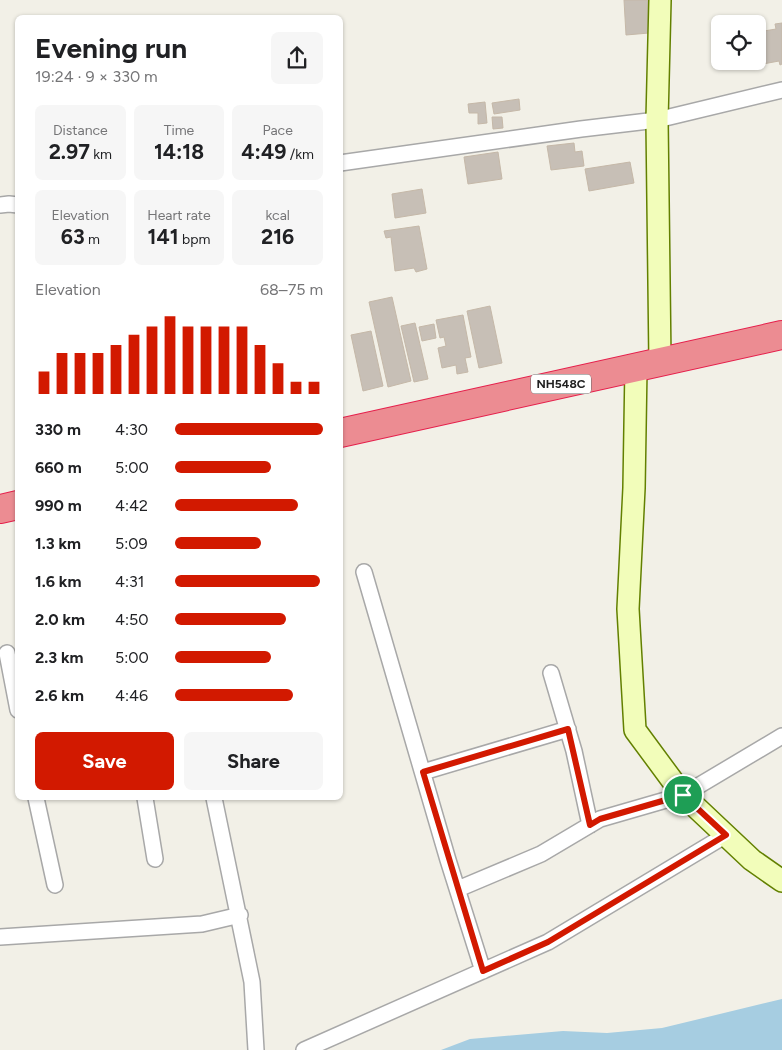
<!DOCTYPE html>
<meta charset="utf-8">
<style>
:root{--surface:#fff;--page:#f6f6f6;--text:#202124;--muted:#757577;--accent:#d21900}
body{margin:0;font-family:Figtree,sans-serif;background:var(--page);color:var(--text);height:100vh;display:flex;flex-direction:column;font-size:19px;white-space:nowrap}
*{box-sizing:border-box;margin:0}
p{font-size:16px;color:var(--muted)}
.icon{flex:none;width:28px;height:28px;fill:none;stroke:currentColor;stroke-width:2;stroke-linecap:round;stroke-linejoin:round}
.map{position:relative;flex:1;overflow:hidden}
.sheet{position:absolute;left:15px;top:15px;width:328px;height:785px;display:flex;flex-direction:column;background:var(--surface);border-radius:8px;box-shadow:0 1px 4px #0004}
.sheet>*{flex:none}
.buttons{position:absolute;left:711px;top:15px;display:grid;gap:10px}
.buttons a{display:grid;place-items:center;width:55px;height:55px;border-radius:8px;background:var(--surface);box-shadow:0 1px 4px #0004;font-size:25px}
.pin{position:absolute;display:grid;place-items:center;width:42px;height:42px;color:#fff;margin:-21px;border:2px solid #fff;border-radius:50%;box-shadow:0 1px 5px #0007}
.round{display:grid;place-items:center;flex:none;width:52px;height:52px;border-radius:8px;background:var(--page)}
.head{display:flex;align-items:center;justify-content:space-between;height:85px;padding:0 20px}
h1{font-size:28px;font-weight:700;line-height:38px}
.figures{display:grid;grid-template-columns:repeat(3,1fr);gap:8px;height:85px;padding:5px 20px}
.figures div{display:grid;align-content:center;border-radius:8px;background:var(--page);text-align:center}
.figures b{font-size:21px;font-weight:700}
.figures small{font-size:14px;font-weight:400}
.figures p{font-size:14px}
.chart{height:140px;padding:10px 20px}
.chart p{display:flex;justify-content:space-between}
.chart svg{width:100%;height:90px;margin-top:5px;stroke:var(--accent);stroke-width:6}
.primary-button{display:flex;gap:10px;margin-top:auto;padding:10px 20px}
.primary-button a{flex:1;height:58px;border-radius:8px;background:var(--accent);color:#fff;font-size:20px;font-weight:700;line-height:58px;text-align:center}
.primary-button a+a{background:var(--page);color:var(--text)}
ul{padding:0 20px;list-style:none;font-size:16px}
li{display:grid;grid-template-columns:80px 60px 1fr;align-items:center;height:38px}
li i{height:12px;border-radius:6px;background:var(--accent)}
.map>svg:first-child{display:block}
</style>
<div class="map">
<svg width="782" height="1050" viewBox="0 0 782 1050">
<rect width="100%" height="100%" fill="#f2f0e7"/>
<path fill="#a6cde1" d="M782,999v51h-341l29,-11 93,-8 44,2 55,-5z"/>
<path fill="#c7bfb6" stroke="#c5b8a8" d="M624,0h24l1,33 -23,2z
M782,23v41l-2,1 -1,-4 -16,3 -1,-8 -4,1v-25l18,-3 -1,-5z
M519,99l1,11 -26,4 -2,-11z
M485,102l2,21 -9,1v-11h-9l-1,-9z
M492,117h10l1,11 -10,1z
M574,143l1,9 7,-1 2,15 -33,4 -4,-24z
M498,152l4,27 -34,5 -4,-27z
M630,162l4,21 -45,8 -4,-22z
M422,189l4,24 -31,5 -3,-24z
M419,226l8,43 -11,3 -2,-4 -19,3 -4,-34 -5,1 -2,-7z
M392,297l19,84 -23,6 -19,-85z
M490,306l12,57 -23,5 -12,-57z
M463,315l8,42 -6,1 3,14 -11,2 -1,-9 -14,3 -4,-20 8,-2 -2,-9 -4,1 -4,-18z
M415,323l13,56 -14,3 -13,-56z
M434,324l2,14 -14,3 -3,-14z
M371,331l12,55 -20,5 -12,-56z"/>
<g fill="none" stroke-linecap="round" stroke-linejoin="round">
<g stroke="#a8a8a8" stroke-width="18">
<path id="street" d="M340,163l241,-34 76,-9 125,-30
M0,205l9,-1 9,1
M364,572l84,288 35,111
M7,653l11,57
M551,673l23,78 16,74
M423,772l145,-43
M36,798l19,87
M145,798l10,61
M214,798l38,184 4,68
M458,889l83,-35 59,-35 83,-24 99,-59
M0,937l202,-13 38,-9
M304,1050l244,-108 178,-107"/>
</g>
<g stroke="#638000" stroke-width="24">
<path id="secondary" d="M660,362l-3,-242 3,-120
M636,367l-2,121 -6,121 7,121 48,65 69,65 30,21"/>
</g>
<g stroke="#e51f4b" stroke-width="30">
<path id="highway" d="M340,433l442,-98
M0,509l18,-4"/>
</g>
<use href="#street" stroke="#fff" stroke-width="15"/>
<use href="#secondary" stroke="#f2fdba" stroke-width="21"/>
<use href="#highway" stroke="#ec8c92" stroke-width="28"/>
</g>
<g fill="none" stroke-linecap="round" stroke-linejoin="round">
<g stroke="#fff" stroke-width="10">
<path id="route" d="M568,729l22,96 10,-6 83,-24 43,40 -178,107 -65,29 -60,-199z"/>
</g>
<use href="#route" stroke="#d21900" stroke-width="6"/>
</g>
<g text-anchor="middle" stroke-width="4.5" stroke-linejoin="round" paint-order="stroke">
<rect fill="#fff" stroke="#646464" stroke-width="1" x="531" y="374.5" width="60" height="19" rx="4"/>
<g font-size="12" font-weight="bold" fill="#212121">
<text x="561" y="388">NH548C</text>
</g>
</g>
</svg>
<div class="buttons">
<a><svg class="icon" aria-label="locate" viewBox="0 0 24 24"><circle cx="12" cy="12" r="6"/><path d="M12 2v4M12 18v4M2 12h4M18 12h4"/></svg></a>
</div>
<div class="pin" style="left:683px;top:795px;background:#1e9e55"><svg class="icon" aria-label="arrive" viewBox="0 0 24 24"><path d="M6 21V4h12l-3 4 3 4H6"/></svg></div>
<section class="sheet">
<div class="head"><div><h1>Evening run</h1><p>19:24 · 9 × 330 m</p></div><a class="round"><svg class="icon" aria-label="share" viewBox="0 0 24 24"><path d="M12 15V3M7 8l5-5 5 5M5 13v7h14v-7"/></svg></a></div>
<div class="figures">
<div><p>Distance</p><b>2.97<small> km</small></b></div>
<div><p>Time</p><b>14:18</b></div>
<div><p>Pace</p><b>4:49<small> /km</small></b></div>
</div>
<div class="figures">
<div><p>Elevation</p><b>63<small> m</small></b></div>
<div><p>Heart rate</p><b>141<small> bpm</small></b></div>
<div><p>kcal</p><b>216</b></div>
</div>
<div class="chart"><p><span>Elevation</span>68–75 m</p>
<svg viewBox="0 0 160 44" preserveAspectRatio="none"><path d="M5 44V33M15 44V24M25 44V24M35 44V24M45 44V20M55 44V15M65 44V11M75 44V6M85 44V11M95 44V11M105 44V11M115 44V11M125 44V20M135 44V29M145 44V38M155 44V38"/></svg>
</div>
<ul>
<li><b>330 m</b>4:30<i style="width:100%"></i></li>
<li><b>660 m</b>5:00<i style="width:65%"></i></li>
<li><b>990 m</b>4:42<i style="width:83%"></i></li>
<li><b>1.3 km</b>5:09<i style="width:58%"></i></li>
<li><b>1.6 km</b>4:31<i style="width:98%"></i></li>
<li><b>2.0 km</b>4:50<i style="width:75%"></i></li>
<li><b>2.3 km</b>5:00<i style="width:65%"></i></li>
<li><b>2.6 km</b>4:46<i style="width:80%"></i></li>
</ul>
<div class="primary-button"><a>Save</a><a>Share</a></div>
</section>
</div>
